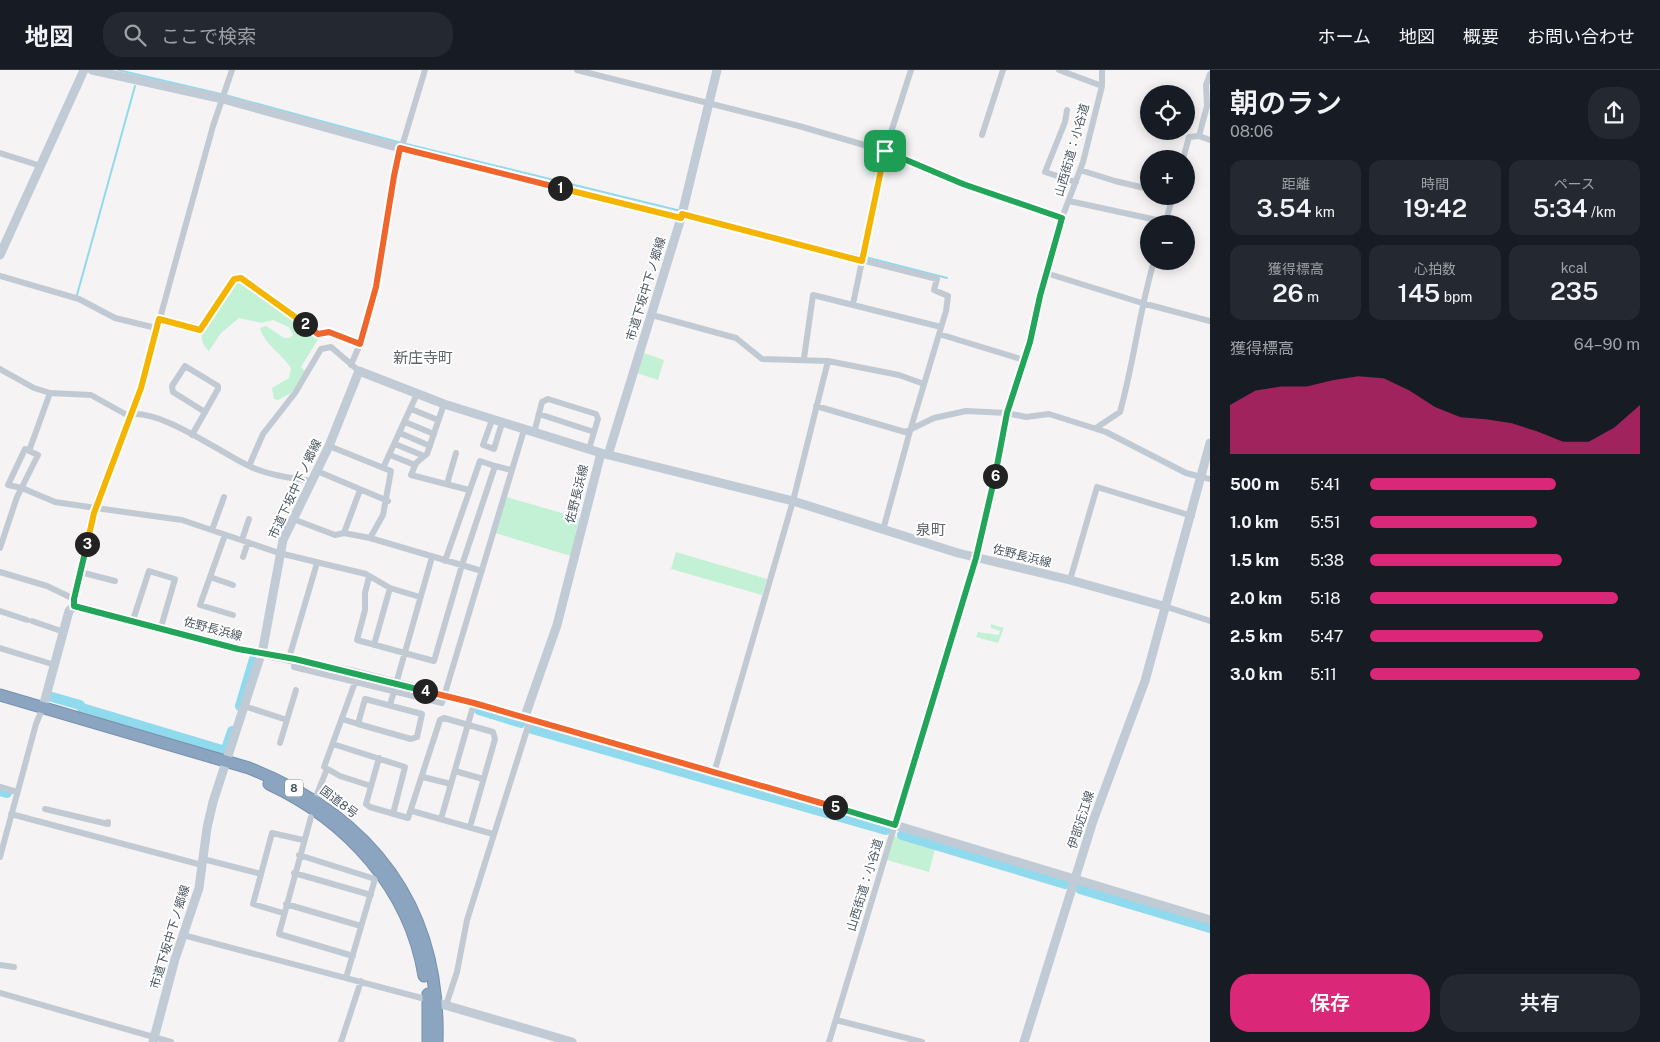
<!DOCTYPE html>
<html lang="ja">
<meta charset="utf-8">
<style>
:root{--surface:#171b24;--page:#242831;--text:#f1f3f6;--muted:#9ea1a6;--line:#363941;--accent:#db2777}
body{margin:0;font-family:"Public Sans","Noto Sans JP",sans-serif;background:var(--page);color:var(--text);height:100vh;display:flex;flex-direction:column;font-size:19px;white-space:nowrap}
*{box-sizing:border-box;margin:0}
p{font-size:16px;color:var(--muted)}
.icon{flex:none;width:28px;height:28px;fill:none;stroke:currentColor;stroke-width:2;stroke-linecap:round;stroke-linejoin:round}
.map{position:relative;flex:1;overflow:hidden}
.panel{display:flex;flex-direction:column;background:var(--surface);width:450px}
.panel>*{flex:none}
.controls{position:absolute;left:1140px;top:15px;display:grid;gap:10px}
.controls a{display:grid;place-items:center;width:55px;height:55px;border-radius:50%;background:var(--surface);box-shadow:0 2px 12px #0003;font-size:25px}
.pin{position:absolute;display:grid;place-items:center;width:42px;height:42px;color:#fff;margin:-21px;border-radius:10px;box-shadow:0 2px 8px #0006}
.km{position:absolute;width:25px;height:25px;margin:-12px;border-radius:50%;background:#222;color:#fff;font-size:14px;line-height:25px;text-align:center}
.round{display:grid;place-items:center;flex:none;width:52px;height:52px;border-radius:20px;background:var(--page)}
.overview{display:flex;align-items:center;justify-content:space-between;height:85px;padding:0 20px}
h1{font-size:28px;font-weight:600;line-height:38px}
.figures{display:grid;grid-template-columns:repeat(3,1fr);gap:8px;height:85px;padding:5px 20px}
.figures div{display:grid;align-content:center;border-radius:12px;background:var(--page);text-align:center}
.figures b{font-size:25px;font-weight:600}
.figures small{font-size:14px;font-weight:400}
.figures p{font-size:14px}
.chart{height:140px;padding:10px 20px}
.chart p{display:flex;justify-content:space-between}
.chart svg{width:100%;height:90px;margin-top:5px;fill:var(--accent);opacity:.7}
.action{display:flex;gap:10px;margin-top:auto;padding:10px 20px}
.action a{flex:1;height:58px;border-radius:20px;background:var(--accent);color:#fff;font-size:20px;font-weight:600;line-height:58px;text-align:center}
.action a+a{background:var(--page);color:var(--text)}
ul{padding:0 20px;list-style:none;font-size:16px}
li{display:grid;grid-template-columns:80px 60px 1fr;align-items:center;height:38px}
li i{height:12px;border-radius:6px;background:var(--accent)}
header{display:flex;align-items:center;gap:30px;box-sizing:border-box;height:70px;padding:0 25px;background:var(--surface);border-bottom:1px solid var(--line)}
header strong{font-size:24px}
nav{display:flex;gap:28px;margin-inline-start:auto;font-size:18px}
.search{width:350px;height:45px;background:var(--page);display:flex;align-items:center;gap:12px;box-sizing:border-box;padding:0 18px;border-radius:20px;color:var(--muted);font-size:19px}
main{display:flex;flex:1;min-height:0}
.map>svg:first-child{display:block}
</style>
<header>
<strong>地図</strong>
<div class="search"><svg class="icon" aria-label="search" viewBox="0 0 24 24"><circle cx="10" cy="10" r="6"/><path d="M15 15l6 6"/></svg>ここで検索</div>
<nav><a>ホーム</a><a>地図</a><a>概要</a><a>お問い合わせ</a></nav>
</header>
<main>
<div class="map">
<svg width="1210" height="972" viewBox="0 0 1210 972">
<rect width="100%" height="100%" fill="#f5f3f3"/>
<path fill="#c3f1d5" d="M240,210l80,56 -19,31 4,4 -14,22 -13,7 -4,-1 -2,-11 17,-10 2,-10c-10,-15 -27,-24 -31,-40l6,-2 18,12h6l3,-3 -4,-8 -16,-7 -11,3 -23,-5 -18,15 -12,18c-6,-5 -9,-12 -6,-20l32,-50z
M644,283l20,7 -6,20 -21,-7z
M506,427l73,21 -8,38 -76,-23z
M676,482l91,27 -5,16 -91,-26z
M991,554l13,4 -6,15 -22,-6 2,-5 21,3 1,-4 -9,-3z
M894,766l41,13 -6,23 -42,-12z"/>
<g fill="none" stroke-linecap="round" stroke-linejoin="round">
<path stroke="#90daee" stroke-width="2" d="M118,0l107,25 173,47 283,69
M685,142l129,33
M850,184l10,2
M865,187l82,21
M77,225l58,-209"/>
<path stroke="#90daee" stroke-width="10" d="M52,627l28,8 2,3 140,42 4,-1 6,-18
M240,636l14,-47
M479,640l42,13
M532,659l354,101
M0,721l7,2
M902,765l163,49
M1080,819l130,39"/>
<g stroke="#7690ad" stroke-width="13">
<path id="highway" d="M0,625l249,73c123,49 192,139 188,274
M269,714c78,36 141,105 155,192
M428,924v48"/>
</g>
<path stroke="#c1cad2" stroke-width="6" d="M232,0l-19,56 -72,261 -45,121 86,12 97,33 87,21 24,14 30,9
M577,0l222,56 86,25 78,33 99,34
M1059,0l43,16
M1067,40l-2,12 -20,50 31,10
M982,65l21,-65
M1199,66l8,-30 -1,-21 4,-11
M0,83l41,13
M1183,89l6,-22 10,-1 11,4
M1080,100l35,11 34,8
M1069,131l97,21
M682,145l255,64 -3,11 14,6 -2,15 -36,120 -27,99
M1165,154l8,-28
M1046,203l96,30 68,18
M0,206l79,23 36,19 41,10
M853,234l32,-153 26,-81
M652,245l84,23 26,21 66,2 71,14 25,9
M159,249l41,11 34,-51 7,-1 77,56 11,-2 31,12
M939,264l85,26
M804,288l9,-63 128,32
M351,295l9,-21 16,-57 17,-111 32,-106
M0,299l34,19 16,5 41,2 36,20c32,-8 92,37 122,51 19,9 42,12 63,15
M444,334l-17,50 -11,9 -5,12 58,15
M816,336l89,26 29,-14 32,-7 41,2 19,4 23,-3 57,18 80,41 24,6
M411,339l27,11
M539,344l55,18
M492,350l-9,25 11,4 8,-26
M405,352l29,12
M1096,358l24,-16c14,-50 19,-100 34,-151
M400,363l30,13
M534,363l8,-31 6,-3 48,15 2,5 -9,30
M192,365l26,-46v-3l-33,-20 -13,20 1,6 32,20
M395,374l29,12
M329,376l62,25 -8,44 -13,23
M29,381l21,-58
M390,385l25,10
M249,396l14,-32 32,-41 26,-44 10,-2 28,24
M383,398l34,-74
M317,401l71,30
M447,414l9,-31
M293,449l42,16 9,-2 26,5 112,33
M212,460l12,-33
M344,463l16,-43
M225,465l-25,70 33,10
M242,470l7,-21
M0,478l17,-51 21,-42 -13,-6 -17,36 14,3 33,14 41,6 -22,91v7
M243,487l5,-15
M445,491l35,-100 15,5
M0,502l47,14 27,13
M80,502l35,9
M210,507l23,8
M369,507l-4,16v17l-8,30 77,21 28,-96 33,-99 16,4
M1070,510l27,-93 95,29
M1167,537l43,14
M0,541l27,9
M133,550l16,-49 26,8 -14,48
M32,551l32,11
M374,575l16,-57
M0,578l55,17
M289,588l28,-95
M295,589l-1,8 148,36 82,-273
M357,607l-33,90 16,9 31,10
M365,629l57,15 -5,23 -6,2 -53,-15z
M390,635l42,-148
M244,636l43,14
M342,649l16,5
M280,673l16,-53
M333,674l72,23 -12,47
M379,688l-13,46 4,3 38,11 32,-98 4,-2 49,14 2,7 -25,88
M455,701l28,8
M714,703l79,-272 35,-140
M423,707l28,7
M0,717l17,5
M317,724l10,-25
M45,739l63,15v-2
M412,741l81,23
M11,744l191,51
M311,747l-32,117 74,22
M441,749l33,-116
M299,785l76,24 -29,99
M0,787l36,-133 7,-17
M203,789l58,15
M294,803l77,22
M286,834l75,22
M283,843l-30,-9 19,-71 31,7
M183,865l246,65
M0,895l14,2
M0,923l171,49
M446,935l11,-33 10,-52 63,-200
M836,950l86,22
M341,972l20,-61
M829,972l147,-485 24,-101 7,-43 23,-71 9,-46 23,-78 21,-56 19,-76v-16"/>
<path stroke="#c1cbd6" stroke-width="9" d="M92,0l131,29 177,49 281,70
M0,185l84,-185
M608,385l73,-237 36,-148
M43,637l26,-96 5,-5 164,43 119,24 117,30 50,16 33,-94 44,-172 192,48 165,52 112,27 97,27
M524,649l371,106 315,95
M431,931l141,41
M153,972l22,-83 24,-71 8,-60 6,-26 50,-154 20,-108 46,-94 30,-75 85,33 157,49
M1024,972l69,-221 52,-140 65,-238"/>
<use href="#highway" stroke="#8ba5c1" stroke-width="11"/>
</g>
<g fill="none" stroke-linecap="round" stroke-linejoin="round">
<g stroke="#fff" stroke-width="10">
<path id="split-1" d="M560,118l121,30 1,-4 180,47 23,-110"/>
</g>
<g stroke="#fff" stroke-width="10">
<path id="split-2" d="M305,254l13,10 11,-2 31,12 16,-57 18,-111 6,-28 160,40"/>
</g>
<g stroke="#fff" stroke-width="10">
<path id="split-3" d="M87,474l7,-31 47,-125 18,-69 41,11 34,-51 7,-1 64,46"/>
</g>
<g stroke="#fff" stroke-width="10">
<path id="split-4" d="M87,474l-13,55v7l164,43 57,10 130,32"/>
</g>
<g stroke="#fff" stroke-width="10">
<path id="split-5" d="M425,621l49,12 361,104"/>
</g>
<g stroke="#fff" stroke-width="10">
<path id="split-6" d="M835,737l60,18 81,-267 19,-82"/>
</g>
<g stroke="#fff" stroke-width="10">
<path id="split-7" d="M885,81l78,33 99,34 -22,78 -10,46 -23,71 -12,63"/>
</g>
<use href="#split-1" stroke="#f5b400" stroke-width="6"/>
<use href="#split-2" stroke="#f0652b" stroke-width="6"/>
<use href="#split-3" stroke="#f5b400" stroke-width="6"/>
<use href="#split-4" stroke="#22a559" stroke-width="6"/>
<use href="#split-5" stroke="#f0652b" stroke-width="6"/>
<use href="#split-6" stroke="#22a559" stroke-width="6"/>
<use href="#split-7" stroke="#22a559" stroke-width="6"/>
</g>
<g text-anchor="middle" stroke-width="4" stroke-linejoin="round" paint-order="stroke">
<rect fill="#fff" stroke="#808990" stroke-width="1" x="285" y="709.5" width="18" height="17" rx="4"/>
<g font-size="11" font-weight="bold" fill="#4a5661">
<text x="294" y="722">8</text>
</g>
<g font-size="12" fill="#4a5661" stroke="#fff">
<text transform="translate(1072 80) rotate(-74)" y="4">山西街道：小谷道</text>
<text transform="translate(646 219) rotate(-73)" y="4">市道下坂中下ノ郷線</text>
<text transform="translate(295 419) rotate(-65)" y="4">市道下坂中下ノ郷線</text>
<text transform="translate(577 424) rotate(-76)" y="4">佐野長浜線</text>
<text transform="translate(1022 486) rotate(14)" y="4">佐野長浜線</text>
<text transform="translate(213 559) rotate(15)" y="4">佐野長浜線</text>
<text transform="translate(339 732) rotate(37)" y="4">国道8号</text>
<text transform="translate(1081 750) rotate(-72)" y="4">伊部近江線</text>
<text transform="translate(865 815) rotate(-73)" y="4">山西街道：小谷道</text>
<text transform="translate(170 867) rotate(-73)" y="4">市道下坂中下ノ郷線</text>
</g>
<g font-size="15" fill="#5f6368" stroke="#fff">
<text x="423" y="293">新庄寺町</text>
<text x="931" y="465">泉町</text>
</g>
</g>
</svg>
<div class="controls">
<a><svg class="icon" aria-label="locate" viewBox="0 0 24 24"><circle cx="12" cy="12" r="6"/><path d="M12 2v4M12 18v4M2 12h4M18 12h4"/></svg></a>
<a>+</a>
<a>−</a>
</div>
<div class="pin" style="left:885px;top:81px;background:#1e9e55"><svg class="icon" aria-label="arrive" viewBox="0 0 24 24"><path d="M6 21V4h12l-3 4 3 4H6"/></svg></div>
<b class="km" style="left:560px;top:118px">1</b>
<b class="km" style="left:305px;top:254px">2</b>
<b class="km" style="left:87px;top:474px">3</b>
<b class="km" style="left:425px;top:621px">4</b>
<b class="km" style="left:835px;top:737px">5</b>
<b class="km" style="left:995px;top:406px">6</b>
</div>
<section class="panel">
<div class="overview"><div><h1>朝のラン</h1><p>08:06</p></div><a class="round"><svg class="icon" aria-label="share" viewBox="0 0 24 24"><path d="M12 15V3M7 8l5-5 5 5M5 13v7h14v-7"/></svg></a></div>
<div class="figures">
<div><p>距離</p><b>3.54<small> km</small></b></div>
<div><p>時間</p><b>19:42</b></div>
<div><p>ペース</p><b>5:34<small> /km</small></b></div>
</div>
<div class="figures">
<div><p>獲得標高</p><b>26<small> m</small></b></div>
<div><p>心拍数</p><b>145<small> bpm</small></b></div>
<div><p>kcal</p><b>235</b></div>
</div>
<div class="chart"><p><span>獲得標高</span>64–90 m</p>
<svg viewBox="0 0 160 44" preserveAspectRatio="none"><path d="M0 44V20L10 13L20 11L30 11L40 8L50 6L60 7L70 13L80 21L90 26L100 27L110 29L120 33L130 38L140 38L150 31L160 20V44z"/></svg>
</div>
<ul>
<li><b>500 m</b>5:41<i style="width:69%"></i></li>
<li><b>1.0 km</b>5:51<i style="width:62%"></i></li>
<li><b>1.5 km</b>5:38<i style="width:71%"></i></li>
<li><b>2.0 km</b>5:18<i style="width:92%"></i></li>
<li><b>2.5 km</b>5:47<i style="width:64%"></i></li>
<li><b>3.0 km</b>5:11<i style="width:100%"></i></li>
</ul>
<div class="action"><a>保存</a><a>共有</a></div>
</section>
</main>
